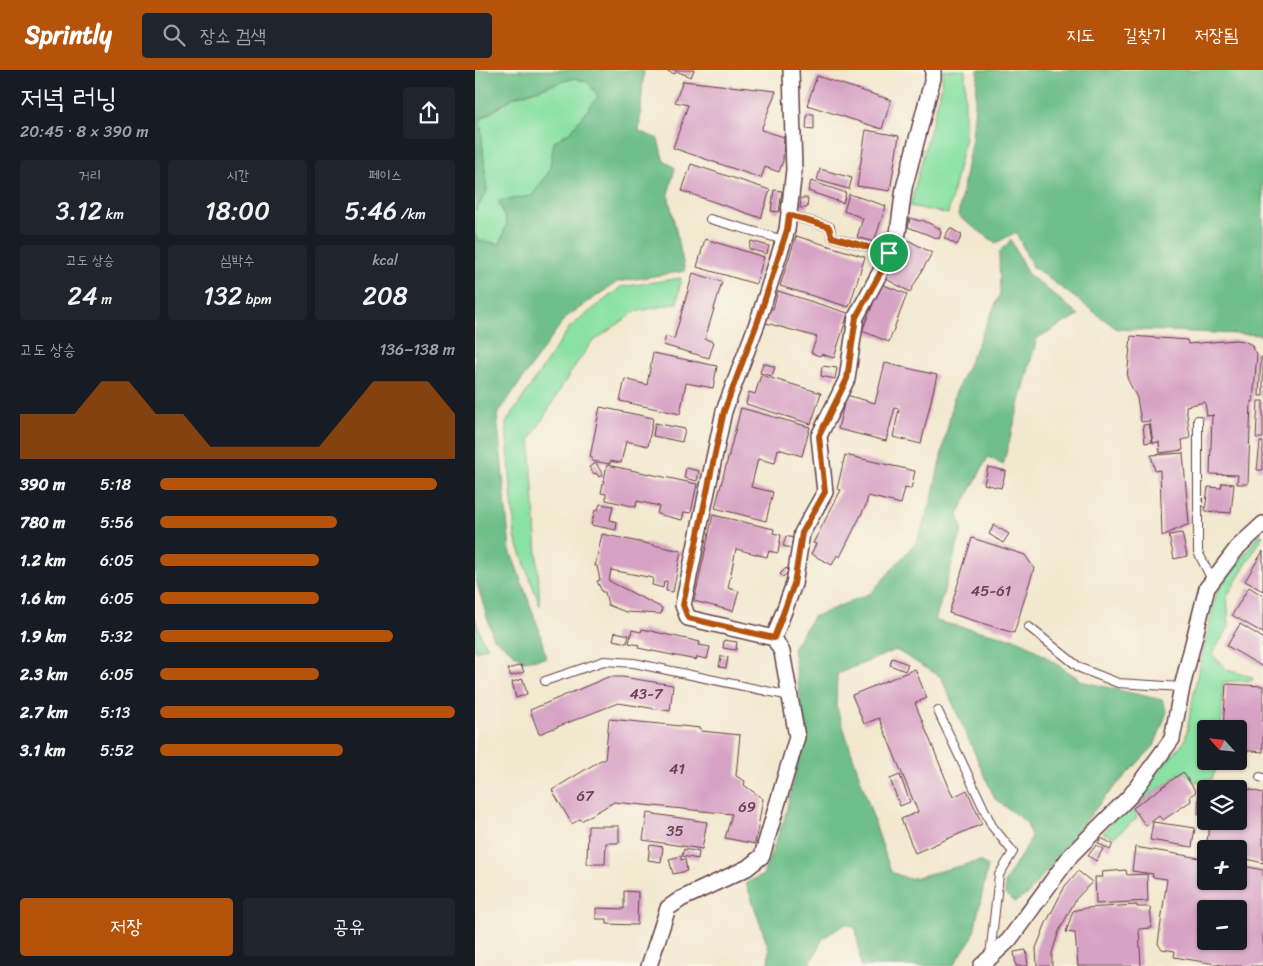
<!DOCTYPE html>
<html lang="ko">
<meta charset="utf-8">
<style>
:root{--surface:#171b24;--page:#20242c;--text:#f1f3f6;--muted:#9ea1a6;--accent:#b45309}
body{margin:0;font-family:Sriracha,"Poor Story",sans-serif;background:var(--page);color:var(--text);height:100vh;display:flex;flex-direction:column;font-size:19px;white-space:nowrap}
*{box-sizing:border-box;margin:0}
p{font-size:16px;color:var(--muted)}
.icon{flex:none;width:28px;height:28px;fill:none;stroke:currentColor;stroke-width:2;stroke-linecap:round;stroke-linejoin:round}
.map{position:relative;flex:1;overflow:hidden}
.sheet{display:flex;flex-direction:column;background:var(--surface);width:475px}
.sheet>*{flex:none}
.needle{width:32px;rotate:297deg}
.fabs{position:absolute;left:722px;top:650px;display:grid;gap:10px}
.fabs a{display:grid;place-items:center;width:50px;height:50px;border-radius:5px;background:var(--surface);box-shadow:0 1px 4px #0004;font-size:25px}
.pin{position:absolute;display:grid;place-items:center;width:42px;height:42px;color:#fff;margin:-21px;border:2px solid #fff;border-radius:50%;box-shadow:0 1px 5px #0007}
.round{display:grid;place-items:center;flex:none;width:52px;height:52px;border-radius:5px;background:var(--page)}
.overview{display:flex;align-items:center;justify-content:space-between;height:85px;padding:0 20px}
h1{font-size:28px;font-weight:600;line-height:38px}
.stats{display:grid;grid-template-columns:repeat(3,1fr);gap:8px;height:85px;padding:5px 20px}
.stats div{display:grid;align-content:center;border-radius:5px;background:var(--page);text-align:center}
.stats b{font-size:25px;font-weight:600}
.stats small{font-size:14px;font-weight:400}
.stats p{font-size:14px}
.chart{height:140px;padding:10px 20px}
.chart p{display:flex;justify-content:space-between}
.chart svg{width:100%;height:90px;margin-top:5px;fill:var(--accent);opacity:.7}
.cta{display:flex;gap:10px;margin-top:auto;padding:10px 20px}
.cta a{flex:1;height:58px;border-radius:5px;background:var(--accent);color:#fff;font-size:20px;font-weight:600;line-height:58px;text-align:center}
.cta a+a{background:var(--page);color:var(--text)}
ul{padding:0 20px;list-style:none;font-size:16px}
li{display:grid;grid-template-columns:80px 60px 1fr;align-items:center;height:38px}
li i{height:12px;border-radius:6px;background:var(--accent)}
header{display:flex;align-items:center;gap:30px;box-sizing:border-box;height:70px;padding:0 25px;background:var(--accent);color:#fff}
header strong{font-size:24px}
nav{display:flex;gap:28px;margin-inline-start:auto;font-size:18px}
.search{width:350px;height:45px;background:var(--page);display:flex;align-items:center;gap:12px;box-sizing:border-box;padding:0 18px;border-radius:5px;color:var(--muted);font-size:19px}
main{display:flex;flex:1;min-height:0}
.map>svg:first-child{display:block}
</style>
<header>
<strong>Sprintly</strong>
<div class="search"><svg class="icon" aria-label="search" viewBox="0 0 24 24"><circle cx="10" cy="10" r="6"/><path d="M15 15l6 6"/></svg>장소 검색</div>
<nav><a>지도</a><a>길찾기</a><a>저장됨</a></nav>
</header>
<main>
<section class="sheet">
<div class="overview"><div><h1>저녁 러닝</h1><p>20:45 · 8 × 390 m</p></div><a class="round"><svg class="icon" aria-label="share" viewBox="0 0 24 24"><path d="M12 15V3M7 8l5-5 5 5M5 13v7h14v-7"/></svg></a></div>
<div class="stats">
<div><p>거리</p><b>3.12<small> km</small></b></div>
<div><p>시간</p><b>18:00</b></div>
<div><p>페이스</p><b>5:46<small> /km</small></b></div>
</div>
<div class="stats">
<div><p>고도 상승</p><b>24<small> m</small></b></div>
<div><p>심박수</p><b>132<small> bpm</small></b></div>
<div><p>kcal</p><b>208</b></div>
</div>
<div class="chart"><p><span>고도 상승</span>136–138 m</p>
<svg viewBox="0 0 160 44" preserveAspectRatio="none"><path d="M0 44V22L10 22L20 22L30 6L40 6L50 22L60 22L70 38L80 38L90 38L100 38L110 38L120 22L130 6L140 6L150 6L160 22V44z"/></svg>
</div>
<ul>
<li><b>390 m</b>5:18<i style="width:94%"></i></li>
<li><b>780 m</b>5:56<i style="width:60%"></i></li>
<li><b>1.2 km</b>6:05<i style="width:54%"></i></li>
<li><b>1.6 km</b>6:05<i style="width:54%"></i></li>
<li><b>1.9 km</b>5:32<i style="width:79%"></i></li>
<li><b>2.3 km</b>6:05<i style="width:54%"></i></li>
<li><b>2.7 km</b>5:13<i style="width:100%"></i></li>
<li><b>3.1 km</b>5:52<i style="width:62%"></i></li>
</ul>
<div class="cta"><a>저장</a><a>공유</a></div>
</section>
<div class="map">
<svg width="788" height="896" viewBox="0 0 788 896">
<rect width="100%" height="100%" fill="#fbf7ec"/>
<filter id="ink" filterUnits="userSpaceOnUse"><feTurbulence type="fractalNoise" baseFrequency=".02" numOctaves="2"/><feDisplacementMap in="SourceGraphic" scale="10" xChannelSelector="R" yChannelSelector="G"/><feConvolveMatrix kernelMatrix="1 2 1 2 8 2 1 2 1" color-interpolation-filters="sRGB"/></filter>
<filter id="wash" filterUnits="userSpaceOnUse"><feTurbulence type="fractalNoise" baseFrequency=".0096" numOctaves="4" result="noise"/><feDisplacementMap in="SourceGraphic" scale="20" xChannelSelector="R" yChannelSelector="G"/><feGaussianBlur stdDeviation="1.12" result="paint"/><feColorMatrix in="noise" values="0 0 0 0 0 0 0 0 0 0 0 0 0 0 0 0 0 1.4 0 .05"/><feComposite in="paint" operator="in"/></filter>
<g filter="url(#wash)">
<rect width="100%" height="100%" fill="#f2e8cf"/>
<path fill="#8ae1a4" stroke="#6a8068" d="M468,0h22v67l-17,77 -38,-8 31,-117z
M99,8l14,4 11,14 -28,35 -17,11 -5,30 -17,24 -33,5 8,22 -7,21 -23,-4 -2,-6v-23l12,-20 -7,-71 34,-23z
M206,208l-4,25 -42,9 -44,31 -21,30 -40,67 10,166 -25,-69 -9,-114 63,-95 52,-41z
M785,464l3,2 -36,60 2,31 -17,27 15,16 25,7 1,3 -30,2 -2,47h-15v32h13l-7,18 -17,3 -12,-11 -50,37 4,10 -23,19 -11,-4 82,-92 12,-64 20,-86z
M0,548l7,21 6,8 -13,4z"/>
<path fill="#6fbf8a" stroke="#5c6f5a" d="M0,0h169l-5,61 19,8 5,20 12,9 -7,26 17,77 -68,11 -52,36 -68,97 13,135 29,79 7,29 -23,3 -30,-24 -18,-60v-343l3,6 22,4 7,-21 -8,-22 33,-5 17,-24 5,-30 17,-11 27,-35 -10,-14 -14,-4 -60,19 -34,22 7,72 -12,20z
M503,0h285v265l-146,-6 -85,-63 -16,-34 -20,11 -38,-27 14,-78z
M536,170l16,33 52,42 -42,23 -34,127 -15,-8 -30,57 4,16 -27,91 85,19 64,42 78,18 5,12 -13,34 -49,51 -78,98 -12,7 -10,-8v-12l26,-43 -4,-16 -32,-24 -54,-122 -45,-27 -59,24 -1,31 55,167 18,7 71,-18 8,5 -15,70 -20,30h-92l-5,-38 -10,-4 -23,14 -14,28h-41l1,-17 -23,-66 17,-8 21,-55 21,-88 -12,-84 20,-31 58,-24 46,-52 14,-39 24,-108 45,-100 -1,-42z"/>
<g id="blocks">
<path fill="#d7a3c5" fill-rule="evenodd" d="M189,0h30l-3,7 -15,-6 -1,3z
M342,6l74,24 -9,29 -75,-24z
M208,11l93,10 -15,39 23,7 -1,24 -4,11 -14,-5 -4,11 -88,-30 15,-43 -13,-3z
M332,44h7v16l-8,-1z
M391,60l33,6 -9,55 -33,-5z
M216,94l79,26 -9,28 -79,-27z
M345,99l32,9 -3,11 -32,-9z
M336,111l35,12 -3,10 -35,-12z
M299,120l8,1 -3,21 -8,-1z
M374,124l37,12 -12,36 -17,-5 6,-19 -19,-7z
M326,128h7l-1,10h-7z
M435,148l10,3 2,-1 17,8 2,5 -2,6 -31,-12z
M475,158l12,7 -5,10 -13,-7z
M321,166l69,21 -16,50 -69,-21z
M230,169l59,18 -8,27 -59,-17z
M433,170l24,13 -22,39 -24,-13z
M276,171l18,5 -2,8 -18,-5z
M218,203l29,9 -17,57 9,3 -5,16 -46,-13 3,-9 8,3z
M406,214l26,10 -18,48 -27,-11z
M303,221l70,22 -14,45 -13,-4 -1,2 -9,-3 6,-16 -51,-14 4,-14h3z
M656,266l56,4 1,4 48,-4 8,1 8,4 1,5 4,3 -4,49h-2l-3,82h-11l1,-9 -28,-1 2,-58 2,-1 -7,1 -2,-14 -19,4 4,32 -8,2 1,10 -23,3 -1,-11 -6,1 -3,-22 -9,1 -4,-24 -10,-20z
M178,283l64,13 -4,22 -27,-5 -6,31 -60,-13 5,-22 22,6z
M786,287h2v39h-4z
M288,293l12,4 -3,9 -12,-3z
M410,293l52,12 -16,69 -28,-7 6,-28 -4,-1 -9,33 -48,-12 8,-34 29,8z
M347,296l15,2 -2,11 -14,-3z
M286,305l60,18 -10,31 -65,-20 3,-12 6,2z
M783,331h5v37h-7z
M125,337l53,11 -5,28 -22,-5 -5,22 -11,-2v3l-18,-3v-4h-2z
M266,338l69,19 -8,29 -24,-7 -3,14 -17,-4 -7,28 22,5 -7,29 -51,-13z
M180,353l30,6 -3,13 -29,-6z
M674,354l3,18 -7,1 -2,-18z
M785,372h3v28h-6z
M708,383l6,71 -27,12 -2,-66 -5,1 -4,-16z
M370,385l70,16 -4,18 -6,-1 -4,16 -33,-8 -2,9 -26,52 -3,-2 -5,10 -21,-11 5,-10 -3,-1 28,-53 -4,-1z
M121,393l7,12 -4,2 -3,-4 -2,1 -5,-7z
M132,395l90,19 -6,29 -7,-1 -2,8 -25,-6 2,-8 -22,-5 -1,6 -30,-7v-6l-5,-1z
M513,397l18,4 -5,17 -17,-4z
M211,398l13,3 -2,10 -13,-3z
M747,413l12,1 -3,29 -26,-2 3,-24 13,1z
M125,434l13,2 -3,14 7,2 -1,8 -25,-5 4,-15h3z
M238,445l61,14 -1,4 8,2 -3,18 -9,-2 -2,6 -31,-8 -8,39 11,3 -6,20 -39,-10z
M519,455l15,9 -6,9 -14,-9z
M707,463l5,23 -13,3 -5,-24z
M127,464l79,17 -8,41 -7,-1 1,-10h-3l-1,7 -11,-3 1,-7 -42,-8 -2,11 53,27 -1,6 -35,-2 -18,-7 -3,-13h-3l-5,-11 3,-1 -3,-14h-2z
M311,466l7,2 -2,10 -8,-2z
M497,468l53,17 9,13 -20,65 -65,-20z
M788,481v40l-18,-10z
M311,498l3,3 -6,6 -3,-3z
M774,517l14,9v37l-31,-18z
M765,554l23,14v29l-36,-21z
M167,559l58,13 -1,3 11,2 -3,12 -10,-2 -1,3 -58,-12 1,-3 -10,-2 3,-13 9,2z
M140,562l14,3 -2,8 -14,-3z
M249,570l13,2 -1,8 -13,-2z
M246,586l7,1 -2,11 -7,-1z
M417,588l16,6 -3,7 -15,-6z
M46,595l3,7 -13,4 -3,-7z
M440,599l12,29 -12,5 38,94 14,-7 15,34 -67,29 -14,-34 17,-7 -39,-94 -15,6 -12,-29z
M133,607h14l51,8 -3,26 -52,-8 -79,31 -9,-24z
M48,609l4,15 -11,4 -4,-16z
M751,614l37,2v66l-24,-2v-21h-16z
M134,649l92,9v3l39,4 -4,41 9,5 -1,4 19,14 -8,45 -30,-6 7,-24 -118,-12 -33,19 -1,-2 -8,5 -20,-34 49,-30h4z
M708,702l13,20 -6,4 1,5 -28,19 -4,-4 -13,10 -13,-18z
M425,705l10,27 -10,4 -10,-27z
M724,714l37,2 27,7v70l-24,-6v-8h-34l6,-27 21,5 1,-6h6v-32h-33v25h-8z
M172,743l60,9 -5,27 -59,-9z
M678,752l42,6 -3,19 -42,-7z
M113,756h31v17h-13l-1,21h-18z
M626,768l12,6 -3,6 -12,-7z
M175,775l13,2 -2,15 -13,-2z
M621,775l7,4 -7,12 -8,-5z
M660,777l71,12v22h33v-16l24,5v96h-35l-54,-9 1,-6 -13,-2 -4,-5 9,-65 -15,-2 1,-3 -21,-3zM731,839h33v32h-33z
M209,779l15,3 -1,7 -16,-3z
M206,786v4l4,-1 2,12 -14,3 -4,-15z
M651,800l1,5 20,-1 1,27 -52,3 -1,-27h8l-1,-5z
M603,801l14,11 -16,17 -17,32 -7,22v13h-15l-1,-18 10,-25 19,-37z
M149,821l14,1 -1,33 -30,-1v-5h-11v-11l28,1z
M662,835v2h13l2,21 -13,1 2,37h-63l-3,-33 -9,-1 7,-21 12,-3z
M551,880l2,16h-12l-2,-14z"/>
</g>
</g>
<g filter="url(#ink)">
<use href="#blocks" fill-opacity="0" stroke="#633d44" stroke-width="1"/>
<g fill="none" stroke-linecap="round" stroke-linejoin="round">
<g stroke="#633d44" stroke-width="10">
<path id="lane" d="M314,145l41,12 2,10 57,16
M235,149l74,21
M723,350v132l14,28
M554,557l51,41 38,15 64,4
M70,611l59,-20 30,2 156,33
M463,641l54,115 21,26 -14,23 -9,81
M785,707l3,1"/>
</g>
<g stroke="#633d44" stroke-width="18">
<path id="street" d="M299,568l-86,-20 -5,-13 41,-194 34,-90 29,-91 7,-60 -3,-100
M174,896l19,-58 13,-9 66,-31 15,-12 35,-119 -15,-85 -8,-14 20,-54 8,-51 23,-41 -6,-56 28,-57 9,-62 27,-50 15,-34 6,-45 29,-110v-8
M506,896l28,-26 62,-85 60,-60 41,-56 10,-52 25,-99 31,-41 25,-23"/>
</g>
<use href="#lane" stroke="#fff" stroke-width="8"/>
<use href="#street" stroke="#fff" stroke-width="15"/>
</g>
</g>
<g fill="none" stroke-linecap="round" stroke-linejoin="round" filter="url(#ink)">
<g stroke="#fff" stroke-width="10">
<path id="route" d="M314,145l40,12 3,10 57,16 -6,15 -27,49 -9,62 -28,57 6,56 -23,41 -8,51 -20,54 -86,-20 -5,-13 41,-194 34,-90 29,-91z"/>
</g>
<use href="#route" stroke="#b45309" stroke-width="6"/>
</g>
<g text-anchor="middle" stroke-width="5" stroke-linejoin="round" paint-order="stroke">
<g font-size="15" fill="#6d4052">
<text x="516" y="526">45-61</text>
<text x="171" y="629">43-7</text>
<text x="202" y="704">41</text>
<text x="110" y="731">67</text>
<text x="272" y="742">69</text>
<text x="200" y="766">35</text>
</g>
</g>
</svg>
<div class="fabs">
<a><svg class="needle" viewBox="-14 -14 28 28"><path d="M0-13l5 13h-10z" fill="#e53935"/><path d="M0 13l5-13h-10z" fill="#9ea1a6"/></svg></a>
<a><svg class="icon" aria-label="layers" viewBox="0 0 24 24"><path d="M12 4l9 5-9 5-9-5zM3 14l9 5 9-5"/></svg></a>
<a>+</a>
<a>−</a>
</div>
<div class="pin" style="left:414px;top:183px;background:#1e9e55"><svg class="icon" aria-label="arrive" viewBox="0 0 24 24"><path d="M6 21V4h12l-3 4 3 4H6"/></svg></div>
</div>
</main>
